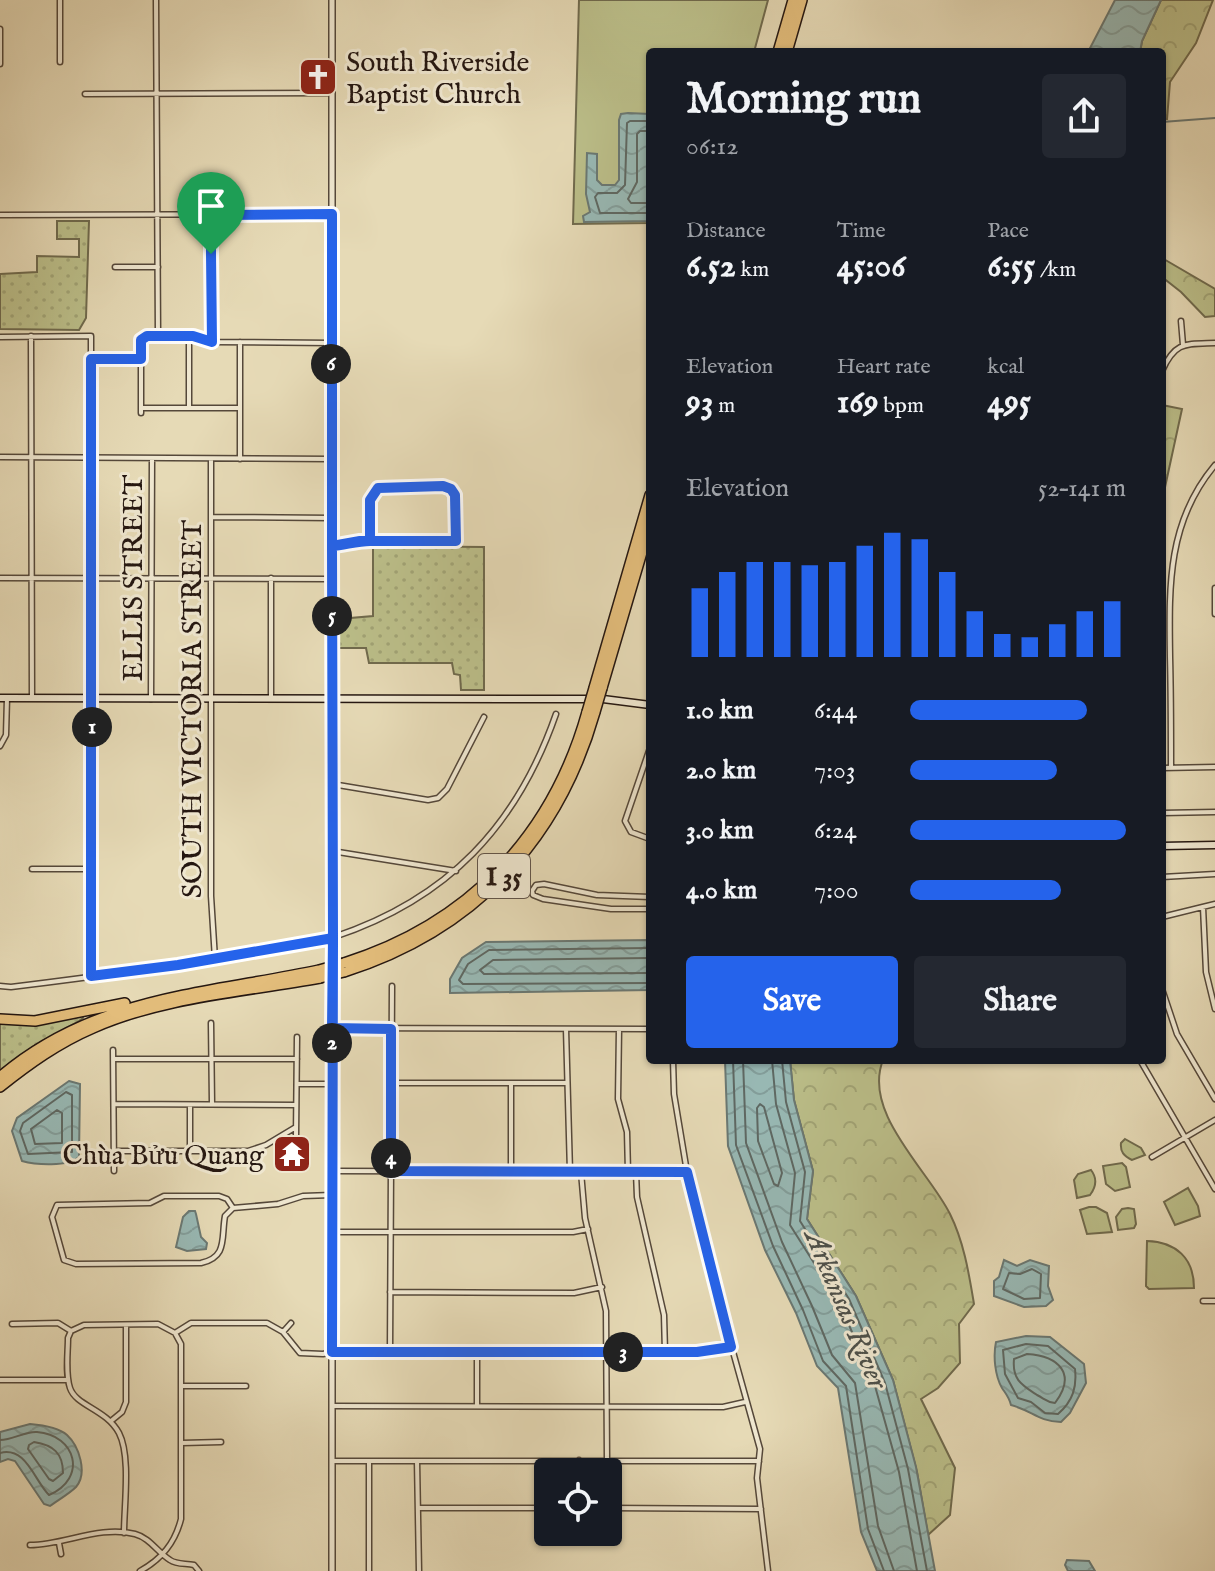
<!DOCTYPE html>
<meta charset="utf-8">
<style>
:root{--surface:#171b24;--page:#242831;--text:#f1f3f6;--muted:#9ea1a6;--accent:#2563eb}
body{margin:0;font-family:"IM FELL English",serif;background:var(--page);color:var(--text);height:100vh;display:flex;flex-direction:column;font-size:30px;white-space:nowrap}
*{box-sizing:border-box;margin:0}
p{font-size:26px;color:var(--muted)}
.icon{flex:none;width:44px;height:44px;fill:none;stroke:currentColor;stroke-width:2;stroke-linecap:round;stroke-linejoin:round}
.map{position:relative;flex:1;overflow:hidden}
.details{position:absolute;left:646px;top:48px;width:520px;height:1016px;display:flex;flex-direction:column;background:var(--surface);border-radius:8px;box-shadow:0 2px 6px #0004}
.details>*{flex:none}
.tools{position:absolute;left:534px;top:1458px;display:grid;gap:16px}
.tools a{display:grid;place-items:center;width:88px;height:88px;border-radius:8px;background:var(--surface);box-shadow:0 2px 6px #0004;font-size:40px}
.pin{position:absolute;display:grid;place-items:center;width:68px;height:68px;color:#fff;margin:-82px -34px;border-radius:50% 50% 50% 0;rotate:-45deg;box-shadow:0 0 8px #0007}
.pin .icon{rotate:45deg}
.km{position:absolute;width:40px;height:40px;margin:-20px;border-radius:50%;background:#222;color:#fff;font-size:22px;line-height:40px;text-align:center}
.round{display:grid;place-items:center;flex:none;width:84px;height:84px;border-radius:8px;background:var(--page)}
.overview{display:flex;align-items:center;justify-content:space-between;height:136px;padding:0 40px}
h1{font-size:44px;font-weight:700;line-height:60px}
.figures{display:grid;grid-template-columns:repeat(3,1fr);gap:12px;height:136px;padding:8px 40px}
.figures div{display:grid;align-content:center}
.figures b{font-size:34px;font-weight:700}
.figures small{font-size:22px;font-weight:400}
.figures p{font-size:22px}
.chart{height:224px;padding:16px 40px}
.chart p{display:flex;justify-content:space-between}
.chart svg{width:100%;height:144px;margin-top:8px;stroke:var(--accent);stroke-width:6}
.primary-button{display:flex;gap:16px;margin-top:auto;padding:16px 40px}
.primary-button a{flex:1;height:92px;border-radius:8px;background:var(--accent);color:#fff;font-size:32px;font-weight:700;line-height:92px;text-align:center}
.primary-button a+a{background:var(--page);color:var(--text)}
ul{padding:0 40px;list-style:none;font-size:26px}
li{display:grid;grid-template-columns:128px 96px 1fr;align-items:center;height:60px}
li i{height:20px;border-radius:10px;background:var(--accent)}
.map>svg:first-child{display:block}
</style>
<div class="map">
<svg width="1215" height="1571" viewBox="0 0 1215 1571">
<defs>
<pattern id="grass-dots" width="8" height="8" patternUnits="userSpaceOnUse" patternTransform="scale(2)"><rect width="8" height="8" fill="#bbbe89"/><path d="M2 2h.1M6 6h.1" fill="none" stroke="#a1a375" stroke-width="1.8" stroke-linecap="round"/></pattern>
<pattern id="forest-crowns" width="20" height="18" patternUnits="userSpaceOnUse" patternTransform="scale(2)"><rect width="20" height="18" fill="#bbbe89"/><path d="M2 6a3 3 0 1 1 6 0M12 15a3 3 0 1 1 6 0" fill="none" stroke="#a1a375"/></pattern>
<pattern id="water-waves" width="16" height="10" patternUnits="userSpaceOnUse" patternTransform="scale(2)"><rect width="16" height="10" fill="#98b9b5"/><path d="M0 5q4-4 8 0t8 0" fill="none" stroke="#839e9b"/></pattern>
</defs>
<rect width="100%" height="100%" fill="#e6dab6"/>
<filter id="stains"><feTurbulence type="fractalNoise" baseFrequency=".0025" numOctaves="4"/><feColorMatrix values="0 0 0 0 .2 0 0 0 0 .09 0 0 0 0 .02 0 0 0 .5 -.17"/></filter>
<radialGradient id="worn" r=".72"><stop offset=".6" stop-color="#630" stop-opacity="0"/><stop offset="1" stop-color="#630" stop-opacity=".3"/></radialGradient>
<path fill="url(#grass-dots)" stroke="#706a4d" stroke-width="2" d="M57,221h32l-3,97 -7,12 -79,-1v-55l37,-2v-16l42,1v-18h-22z
M373,546l111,1v143h-23l-1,-15 -6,-1 -2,-11h-83l-3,-15h-28l1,-29 34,-3z
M82,1015l1,3 -4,3 -45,25 -34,24v-48z"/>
<path fill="url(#forest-crowns)" stroke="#706a4d" stroke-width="2" d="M1161,0h52l-17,43 -26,39 -3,37h-5v-67h-22l2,-11z
M1162,258l53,31v27l-10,1 -24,-25 -19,-15z
M1162,405l20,4 -20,92z
M790,1060h93c-21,53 46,111 67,154 14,28 19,60 24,90l-15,20 1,39 -22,25 -17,11 34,69 -5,47 -22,20 -11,-63 -24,-92 -37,-84 -49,-77 6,-48 -19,-71z"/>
<path fill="#bbbe89" stroke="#706a4d" stroke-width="2" d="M579,0h189l-14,52h-104v171l-77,1z
M1125,1139l16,9 4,7 -13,5c-8,-4 -12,-8 -11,-17z
M1122,1163l4,4 4,20 -15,4 -9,-7 -3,-18z
M1091,1170c7,9 5,17 -1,25l-13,3 -3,-18 4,-6z
M1188,1188l10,18 2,10 -25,9 -11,-23z
M1089,1207h7l11,6 5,19 -25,2 -7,-24z
M1128,1208l6,1 2,15 -2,4 -16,2 -2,-13 6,-8z
M1147,1241c29,1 47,17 47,47l-45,1 -3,-3z"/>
<path fill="url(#water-waves)" stroke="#6a7873" stroke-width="2" d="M1115,0h46l-19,41 -2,11h-52z
M628,113l22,1v107l-66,1 -1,-6 7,-4 -4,-18 1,-41 10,1v26l5,5h13l4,-5v-60l2,-6z
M650,940v50l-200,3v-14l12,-21 24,-16z
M725,1060h65l4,40 19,71 -6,48 49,77 37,84 23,87 19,104h-58l-16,-39 -23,-144 -21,-22 -21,-53 -31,-63 -37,-104z
M69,1081l11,3 -1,73c-11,10 -43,8 -57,4l-10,-30 5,-13z
M189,1211h6l1,3 5,23 6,6 -1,6 -19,2 -11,-4 7,-30z
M1004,1260l13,6 13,-6 19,6 -1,20 5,14 -7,6 -22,1 -30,-11v-15l5,-4z
M1026,1336l24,1 34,27 2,19 -16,30 -9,9c-24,-1 -28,-11 -50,-17 -2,-8 -5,-11 -9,-17 -7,-12 -9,-32 -6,-46z
M30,1424c12,1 28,3 37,11 12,11 21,38 9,52 -7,7 -18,13 -26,19l-6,-2 -29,-43 -7,-2 -8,3v-30z
M1067,1560l22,1 6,10h-27l-3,-6z"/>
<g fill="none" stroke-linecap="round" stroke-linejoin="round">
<path stroke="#5e6863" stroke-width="2" d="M650,121h-20l-3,2 -2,62 -8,8h-19l-3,4 5,16h50
M650,131h-10l-3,3v48l-9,17 3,4h19
M650,948l-161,2 -21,14 -9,16 4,4 187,-1
M650,958l-157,2 -13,10 4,4 166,-1
M733,1060l3,85 37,101 30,64 20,51 23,25 22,143 16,42
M743,1060l3,83 36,99 30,64 20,49 23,28 23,143 16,45
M772,1060l4,44 19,69 -5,52 50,79 35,82 24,86 18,99
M782,1060l4,42 19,70 -5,49 49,78 36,84 23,86 19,102
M66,1092l6,3v57l-44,2 -8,-23 3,-8z
M760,1104l4,3 18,66 -4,13 -4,-2 -16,-43 -1,-33z
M57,1110l5,3v30l-27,1 -4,-15z
M1032,1269l9,5 -1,24 -16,1 -21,-10 6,-16 11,1z
M1026,1344l22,2 27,23c2,18 -2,32 -17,45l-13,-1 -14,-11 -13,-4 -13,-24 -2,-24z
M1027,1354c32,2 50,20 28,49 -9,-1 -10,-4 -18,-8 -15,-10 -25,-15 -23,-36z
M0,1440c13,0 25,-9 37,-8 39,3 51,46 12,63 -15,-15 -23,-49 -49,-42
M34,1442c19,3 29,11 29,31l-10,8 -4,-2 -21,-30 1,-4z"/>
<path stroke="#6a7873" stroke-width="2" d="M1162,122l53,-4"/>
<g stroke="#55483a" stroke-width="7">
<path id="minor" d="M156,0l2,336
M0,29v35
M60,62v-62
M85,94l247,-1
M0,215l332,-1
M211,215l1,127
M115,267h43
M1181,321l2,24
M31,336l1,362
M189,336v72
M0,337l91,-1v640
M240,342v117
M91,359h50
M1162,371c13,-30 24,-27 53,-28
M142,408h98
M141,413v-70l3,-7h49l19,6 120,1
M0,457l332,2
M211,459v437l4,63
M211,517l121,1
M332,546l28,-5h96l-1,-46 -4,-6 -8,-3 -65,2 -8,12v41
M0,578l332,1
M1215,588v26
M151,699l1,-241
M271,699v-121
M0,746l6,-11 1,-37
M650,748l-25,73 6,11 19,7
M1171,767c0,-37 0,-73 -1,-110 -1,-70 -3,-135 45,-192
M1162,768l53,-1
M332,784l96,16 10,-2 9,-9 37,-72
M1162,813l53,-1
M332,851l124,20
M32,869h59
M1162,877l53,-3
M650,897l-53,-2 -53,-11 -8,1 -4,6 1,4 10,4 68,10h39
M1203,907l3,65 9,37
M1162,917l53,-13
M0,986l11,1c74,-9 149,-19 222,-32 33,-5 70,-8 101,-18 114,-38 183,-111 222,-223
M1162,989l15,45 38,65
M211,1023l1,81
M332,1028l318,1
M566,1029l4,143
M619,1029l-1,70 9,33 1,40
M113,1050l1,121
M113,1059h184
M673,1060l1,34 13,78 38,151 35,126 -3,29 11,93
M1140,1060l75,129
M391,1083h174
M297,1084h35
M114,1104l182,1
M296,1137l1,-100
M114,1151h134l18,-6 30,-18
M190,1151v-46
M1152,1157l63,-37
M332,1171l355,1
M511,1172v-89
M581,1172l4,46 21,93 1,149
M636,1172l1,25 27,118 1,37
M164,1196h55l8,3 6,9 -8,8c-4,22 3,41 -24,47l-125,1 -12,-4 -12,-43 5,-12 93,-2z
M233,1208l45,-4 25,-8 29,-1
M332,1232h241l15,-3
M390,1292l184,1 28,-6
M1203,1301h12
M12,1324l46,-1 13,8
M71,1331l13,-6 74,-1 17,9 6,11v175c-6,24 -19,40 -41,52
M71,1331l-3,7c0,15 -3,35 2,50 6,18 36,21 49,45 12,23 5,73 5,100
M283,1332l8,-9
M175,1333l16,-10h76l16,9 17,21 23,1 9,-2h365l34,-5
M390,1352l2,-366
M477,1352v54
M0,1380h68
M182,1386h64
M332,1406l391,1 22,-5
M111,1421l11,-9 4,-10v-77
M182,1443l39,-1
M332,1461h427
M369,1461v110
M417,1461l2,110
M579,1472v-12
M419,1508h129
M608,1508l153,1
M59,1543l2,11
M30,1545c35,0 69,-20 105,-11 15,4 22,18 35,26 7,5 16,3 24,5l5,6"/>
</g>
<g stroke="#55483a" stroke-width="8">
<path id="tertiary" d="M332,0v966
M332,1571v-595"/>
</g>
<g stroke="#251711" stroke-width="9">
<path id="secondary" d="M0,698l561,1h42l47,6
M1162,846l53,-1"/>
</g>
<g stroke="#251711" stroke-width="12">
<path id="motorway" d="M778,52l15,-52
M787,52l15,-52
M594,688l56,-193
M602,688l48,-163
M344,963c124,-39 208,-126 243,-251
M344,972c129,-41 214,-130 251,-260
M0,1019l35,2 90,-18
M0,1077c93,-80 205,-83 319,-107
M0,1087c29,-23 58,-44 93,-59 70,-31 151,-36 227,-50"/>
</g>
<use href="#minor" stroke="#efe7d0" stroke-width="4"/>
<use href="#tertiary" stroke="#efe7d0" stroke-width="5"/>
<use href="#secondary" stroke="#efe7d0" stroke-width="6"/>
<use href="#motorway" stroke="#e3bd7b" stroke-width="9"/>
<g stroke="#251711" stroke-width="12" stroke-linecap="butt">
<path id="motorway-bridge" d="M587,712l7,-24
M595,712l7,-24
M319,970l25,-7
M320,978l24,-6"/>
</g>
<use href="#motorway-bridge" stroke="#e3bd7b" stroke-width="9"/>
</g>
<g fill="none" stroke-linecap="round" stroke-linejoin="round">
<g stroke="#fff" stroke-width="16">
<path id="route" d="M211,254l1,88 -19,-6h-46l-6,4v19h-50v617l87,-11 155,-27 -1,414h365l34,-5 -44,-175 -296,-1v-142l-59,-1 1,-90 -1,-392 28,-5h96l-1,-46 -4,-6 -8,-3 -65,2 -8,12v41c-13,0 -25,4 -38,5v-332l-121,1v39"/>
</g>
<use href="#route" stroke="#2563eb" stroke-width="10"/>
</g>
<defs>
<g id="church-square" transform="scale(2)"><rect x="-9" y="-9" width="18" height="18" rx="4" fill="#8f2418" stroke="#efe7d0"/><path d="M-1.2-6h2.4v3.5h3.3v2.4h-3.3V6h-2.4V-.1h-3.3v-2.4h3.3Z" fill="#fff"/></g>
<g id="temple-square" transform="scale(2)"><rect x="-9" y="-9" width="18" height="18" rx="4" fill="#8f2418" stroke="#efe7d0"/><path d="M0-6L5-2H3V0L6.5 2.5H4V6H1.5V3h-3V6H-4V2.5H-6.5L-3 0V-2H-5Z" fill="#fff"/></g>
</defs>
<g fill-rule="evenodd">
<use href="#church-square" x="318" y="77"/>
<use href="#temple-square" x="292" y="1154"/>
</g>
<g text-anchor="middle" stroke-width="6" stroke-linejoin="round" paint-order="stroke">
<rect fill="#efe7d0" stroke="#62554a" stroke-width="2" x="478" y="854" width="52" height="44" rx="6"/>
<g font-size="26" font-weight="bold" fill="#251711">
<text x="504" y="885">I 35</text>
</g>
<g font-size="28" fill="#251711" stroke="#efe7d0" text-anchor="start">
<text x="346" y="71">South Riverside<tspan x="346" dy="32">Baptist Church</tspan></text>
<text x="264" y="1164" text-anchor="end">Chùa Bửu Quang</text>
</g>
<g font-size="28" fill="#251711" stroke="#efe7d0">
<text transform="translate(132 578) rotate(-90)" y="10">ELLIS STREET</text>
<text transform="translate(191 709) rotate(-90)" y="10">SOUTH VICTORIA STREET</text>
</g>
<g font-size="30" font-style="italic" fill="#4d504a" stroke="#efe7d0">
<text transform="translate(847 1309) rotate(67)" y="10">Arkansas River</text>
</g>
</g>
<rect width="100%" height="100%" filter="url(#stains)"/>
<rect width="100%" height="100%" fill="url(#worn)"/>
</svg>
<div class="tools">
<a><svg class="icon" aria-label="locate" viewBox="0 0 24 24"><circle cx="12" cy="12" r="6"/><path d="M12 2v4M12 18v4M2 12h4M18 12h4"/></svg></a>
</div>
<div class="pin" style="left:211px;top:254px;background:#1e9e55"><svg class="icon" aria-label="arrive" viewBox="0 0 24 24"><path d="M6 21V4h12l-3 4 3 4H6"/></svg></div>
<b class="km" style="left:92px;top:727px">1</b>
<b class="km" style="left:332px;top:1043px">2</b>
<b class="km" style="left:623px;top:1352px">3</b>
<b class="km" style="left:391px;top:1158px">4</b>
<b class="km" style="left:332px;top:616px">5</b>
<b class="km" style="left:331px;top:364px">6</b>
<section class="details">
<div class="overview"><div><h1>Morning run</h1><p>06:12</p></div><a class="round"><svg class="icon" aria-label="share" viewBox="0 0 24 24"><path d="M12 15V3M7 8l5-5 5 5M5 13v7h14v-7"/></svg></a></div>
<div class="figures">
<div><p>Distance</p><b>6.52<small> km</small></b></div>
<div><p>Time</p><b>45:06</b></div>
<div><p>Pace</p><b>6:55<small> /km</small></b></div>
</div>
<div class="figures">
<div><p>Elevation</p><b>93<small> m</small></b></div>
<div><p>Heart rate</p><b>169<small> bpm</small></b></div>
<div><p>kcal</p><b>495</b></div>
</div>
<div class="chart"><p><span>Elevation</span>52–141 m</p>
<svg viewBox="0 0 160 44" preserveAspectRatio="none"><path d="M5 44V23M15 44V18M25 44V15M35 44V15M45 44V16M55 44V15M65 44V10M75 44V6M85 44V8M95 44V18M105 44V30M115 44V37M125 44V38M135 44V34M145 44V30M155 44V27"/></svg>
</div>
<ul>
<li><b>1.0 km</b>6:44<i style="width:82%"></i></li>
<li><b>2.0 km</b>7:03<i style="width:68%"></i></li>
<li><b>3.0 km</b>6:24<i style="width:100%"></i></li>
<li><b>4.0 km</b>7:00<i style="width:70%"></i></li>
</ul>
<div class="primary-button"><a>Save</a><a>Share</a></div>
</section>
</div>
